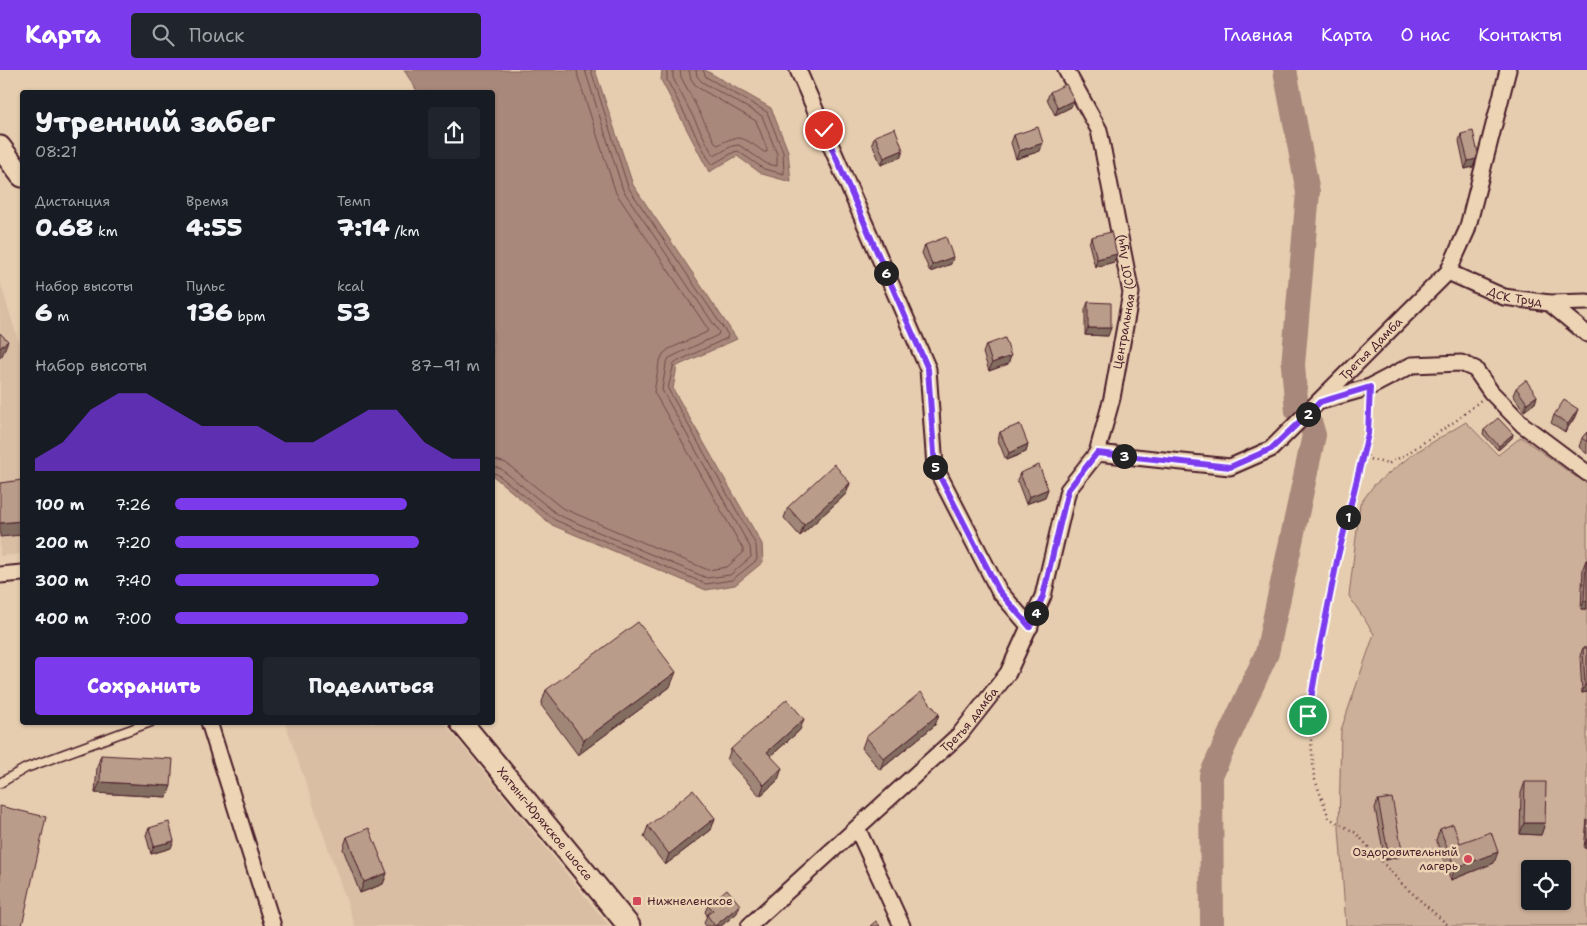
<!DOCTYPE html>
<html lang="ru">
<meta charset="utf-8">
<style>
:root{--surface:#171b24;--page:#20242c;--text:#f1f3f6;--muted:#9ea1a6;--accent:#7c3aed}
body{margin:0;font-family:"Shantell Sans",sans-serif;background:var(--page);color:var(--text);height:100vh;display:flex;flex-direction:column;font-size:19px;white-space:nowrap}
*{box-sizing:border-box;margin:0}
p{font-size:16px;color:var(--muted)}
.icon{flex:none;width:28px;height:28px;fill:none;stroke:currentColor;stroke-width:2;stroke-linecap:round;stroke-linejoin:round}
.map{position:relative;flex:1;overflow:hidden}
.drawer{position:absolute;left:20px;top:20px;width:475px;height:635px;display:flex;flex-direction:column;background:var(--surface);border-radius:5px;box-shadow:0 1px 4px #0004}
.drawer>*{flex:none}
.tools{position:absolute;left:1521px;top:790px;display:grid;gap:10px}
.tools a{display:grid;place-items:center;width:50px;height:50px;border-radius:5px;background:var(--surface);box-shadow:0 1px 4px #0004;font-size:25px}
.pin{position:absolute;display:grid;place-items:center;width:42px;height:42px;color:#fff;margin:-21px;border:2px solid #fff;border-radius:50%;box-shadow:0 1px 5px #0007}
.km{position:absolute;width:25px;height:25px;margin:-12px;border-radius:50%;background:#222;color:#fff;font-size:14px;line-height:25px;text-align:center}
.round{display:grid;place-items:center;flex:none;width:52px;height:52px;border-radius:5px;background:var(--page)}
.overview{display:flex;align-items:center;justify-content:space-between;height:85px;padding:0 15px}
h1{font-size:28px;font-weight:800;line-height:38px}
.metrics{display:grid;grid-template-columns:repeat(3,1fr);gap:8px;height:85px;padding:5px 15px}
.metrics div{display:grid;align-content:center}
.metrics b{font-size:25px;font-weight:800}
.metrics small{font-size:14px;font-weight:400}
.metrics p{font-size:14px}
.chart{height:140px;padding:10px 15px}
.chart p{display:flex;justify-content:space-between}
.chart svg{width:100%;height:90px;margin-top:5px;fill:var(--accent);opacity:.7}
.button{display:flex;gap:10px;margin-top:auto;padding:10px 15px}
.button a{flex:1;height:58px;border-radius:5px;background:var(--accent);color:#fff;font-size:20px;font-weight:800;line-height:58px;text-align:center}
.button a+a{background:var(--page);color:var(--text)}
ul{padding:0 15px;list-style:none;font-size:16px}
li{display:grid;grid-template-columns:80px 60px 1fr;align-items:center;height:38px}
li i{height:12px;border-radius:6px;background:var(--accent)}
header{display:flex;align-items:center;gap:30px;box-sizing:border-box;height:70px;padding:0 25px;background:var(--accent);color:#fff}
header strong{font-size:24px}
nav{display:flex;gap:28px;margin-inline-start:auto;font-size:18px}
.search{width:350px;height:45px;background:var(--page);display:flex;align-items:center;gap:12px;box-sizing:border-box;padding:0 18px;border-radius:5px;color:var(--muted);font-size:19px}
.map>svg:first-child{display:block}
</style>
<header>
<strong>Карта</strong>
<div class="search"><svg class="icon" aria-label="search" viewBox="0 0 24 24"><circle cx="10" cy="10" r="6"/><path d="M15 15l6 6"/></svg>Поиск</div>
<nav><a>Главная</a><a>Карта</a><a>О нас</a><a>Контакты</a></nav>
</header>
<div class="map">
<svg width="1587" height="856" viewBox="0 0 1587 856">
<rect width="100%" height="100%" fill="#e6cdaf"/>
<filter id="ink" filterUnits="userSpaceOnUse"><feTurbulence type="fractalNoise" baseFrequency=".02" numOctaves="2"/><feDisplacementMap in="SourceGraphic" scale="10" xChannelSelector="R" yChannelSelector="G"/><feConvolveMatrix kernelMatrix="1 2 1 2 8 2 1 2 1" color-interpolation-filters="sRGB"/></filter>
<g filter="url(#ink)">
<path fill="#d9bea4" d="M0,212l22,70v202l-22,2z
M285,653h159l165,203h-254z"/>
<path fill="#ccb099" stroke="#8b6862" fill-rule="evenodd" d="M1466,352l32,33 23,-18 55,40 11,2v447h-241l-7,-98 2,-98 33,-96 -25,-38 11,-92 14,-19 39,-31zM1530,799h32v32h-32z"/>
<path fill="#a8887a" stroke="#825e5a" d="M404,0h191l38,115 104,154 -60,27 -4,23 89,155 1,18 -28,23 -29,5 -154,-65 -59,-49 -1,-384h-76l1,-1z
M662,0h43l66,38 17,43 3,31 -29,-8 -25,-18 -28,16 -48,-92z"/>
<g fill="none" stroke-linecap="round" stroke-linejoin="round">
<path stroke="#70494b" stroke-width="1" d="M667,0v10l44,84h2l21,-12 4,-1 26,18 20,5 -1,-22 -16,-40 -61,-35 -3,-7
M673,0v8l40,77h3l16,-9 7,-1 28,19 10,2v-12l-15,-38 -60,-34 -5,-6 -1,-6
M680,0l1,7 35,67 2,1c22,-13 27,-6 46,7h3v-3l-11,-28 -59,-34 -6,-8 -2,-9
M492,389l14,4 56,45 146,62 19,-3 16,-14v-4l-89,-157 5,-29 4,-9 6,-5 38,-17 1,-3 -92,-136 -38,-116 -1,-7
M492,396l9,3 57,46 149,63 23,-3 21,-18 -1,-10 -88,-157 4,-26 3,-6 49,-23 1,-3 -96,-142 -38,-120
M492,403l5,1 58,46 151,64 26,-4 25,-20 -1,-15 -88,-156 6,-26 53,-25 1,-3 -100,-148 -37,-117"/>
<path stroke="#a8887a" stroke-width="24" d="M1285,0l23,122 -15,173 4,46
M1212,856l-1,-151 56,-122 47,-218 -3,-10"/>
<g stroke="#4a1f2b" stroke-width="11">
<path id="service" d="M0,713l26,-15 125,-46"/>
</g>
<g stroke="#4a1f2b" stroke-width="19">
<g id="minor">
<path d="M798,0l130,299 7,98 64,124 31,36"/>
<path id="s1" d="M1448,202l56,25 45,6 38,-1"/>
<path d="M1549,233l38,31"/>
<path d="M1321,331l49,-14 42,-22 49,-2 14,6 16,23 32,33 64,48"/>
<path id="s2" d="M1097,383l133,14 41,-18 177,-177 19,-42 41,-160"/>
<path d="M0,505l22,-2"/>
<path d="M209,652l64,204"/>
<path d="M857,758l45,98"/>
<path id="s3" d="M749,856l211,-192 48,-61 35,-77 25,-106 29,-37 15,-55 19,-105 -32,-163 -33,-60"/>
</g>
</g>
<g stroke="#4a1f2b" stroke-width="25">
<g id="secondary">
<path d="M0,77l22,29"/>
<path id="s4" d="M461,652l168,204"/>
</g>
</g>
<path stroke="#4a1f2b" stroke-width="2.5" stroke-dasharray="1 4" stroke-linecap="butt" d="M1370,331l-2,34 -30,120 -18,91 -11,69 5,62 15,41 27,15 47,52 46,41
M1365,381l4,8 19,5 17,-9 55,-37 21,-18"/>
<use href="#service" stroke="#ecd4b4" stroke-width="8"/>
<use href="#minor" stroke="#ecd4b4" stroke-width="15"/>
<use href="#secondary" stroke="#ecd4b4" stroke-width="21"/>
</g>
<path fill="#a08677" stroke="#4a1f2b" d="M1050,22l21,15 -16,8 -8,-16z
M1461,64l12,33 -8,2 -6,-28z
M1014,65l26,16 -24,8 -5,-16z
M875,66l26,21 -20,8 -9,-22z
M1091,167l23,25 -19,5 -6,-23z
M925,175l26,19 -21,8 -8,-19z
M1088,232l20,34 -23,-1v-25z
M986,275l25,11 -3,8 -19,7 -6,-18z
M1516,318l21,8 -2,7 -11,8 -11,-16z
M1554,345l21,2 -10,15 -14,-9z
M1484,360l29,4 -1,4 -14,12 -15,-16z
M1000,362l28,12 -2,8 -20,8 -8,-20z
M1587,362v22l-8,-7 3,-9z
M1020,403l28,16 -3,8 -19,7 -9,-24z
M850,413l-4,11 -46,42 -16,-18 4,-11z
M1586,490h1v49h-6l2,-41z
M1583,578h4v44l-5,1 -2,-37z
M670,617l-92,68 -37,-50 5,-15z
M939,644l-4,11 -55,45 -18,-22 4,-11z
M800,660l-29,26 7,24 -18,16 -33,-36 4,-11z
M101,685l66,42 -72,-4 2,-26z
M1525,712l20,41 -4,12 -21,-1 1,-41z
M1378,730l24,50 -3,7 -14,3 -10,-52z
M715,748l-4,12 -46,35 -21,-28 4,-11z
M1587,750v28h-3z
M149,758l22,20 -20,6 -5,-19z
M1440,759l20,14 34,20 -43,17 -15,-40z
M347,767l40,36 -4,11 -23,9 -17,-44z
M708,835l29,8 -16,13h-15l-2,-3 3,-8 -2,-3z"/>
<path fill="#826d61" stroke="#4a1f2b" d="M1074,30l-3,7 -16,8 3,-7z
M1043,73l-3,8 -24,8 3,-8z
M903,80l-2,7 -20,8 3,-7z
M1476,89l-3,8 -8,2 3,-8z
M1117,184l-3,8 -19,5 2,-8z
M953,187l-2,7 -21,8 2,-7z
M1088,258h23l-3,8 -23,-1z
M8,271l-6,15 -2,2v-10z
M1011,286l-3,8 -19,7 3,-8z
M1537,326l-2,7 -11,8 3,-8z
M1578,339l-3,8 -10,15 3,-8z
M1513,364l-1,4 -14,12 1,-4z
M1028,374l-2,8 -20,8 3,-7z
M850,413l-4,11 -46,42 4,-11z
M1048,419l-3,8 -19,7 3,-7z
M22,451v14l-22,2v-14z
M1584,531h3v8h-6z
M676,602l-6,15 -92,68 6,-15z
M1585,615h2v7l-5,1z
M939,644l-4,11 -55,45 4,-11z
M804,649l-4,11 -37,33 4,-11z
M782,698l-4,12 -18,16 4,-11z
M100,712l71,4 -4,11 -72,-4z
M715,748l-4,12 -46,35 4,-11z
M1524,753h21l-4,12 -21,-1z
M1587,769v9h-3z
M174,771l-3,7 -20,6 3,-8z
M1402,780l-3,7 -14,3 3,-8z
M1498,782l-4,11 -43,17 4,-12z
M387,803l-4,11 -23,9 4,-11z
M740,835l-3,8 -16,13h-6z"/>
<path fill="#ba9c8a" stroke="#4a1f2b" d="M1066,14l8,16 -16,8 -8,-16z
M1038,57l5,16 -24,8 -5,-16z
M895,58l8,22 -19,8 -9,-22z
M1473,61l5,22 -2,6 -8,2 -7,-27z
M1111,162l6,22 -20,5 -6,-22z
M946,167l7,20 -21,8 -7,-20z
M1088,232l23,1v25h-23z
M0,263l8,8 -8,7z
M1005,268l6,18 -19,7 -6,-18z
M1526,310l11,16 -10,7 -11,-15z
M1564,330l14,9 -10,15 -14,-9z
M1498,348l15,16 -14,12 -15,-16z
M1020,354l8,20 -19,9 -9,-21z
M1587,362v10l-5,-4z
M834,394l16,19 -46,42 -16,-18z
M1039,395l9,24 -19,8 -9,-24z
M22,410v41l-22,2v-40z
M1586,490h1v41h-3z
M638,552l38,50 -92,68 -38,-50z
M1583,578h4v37h-2z
M921,622l18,22 -55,45 -18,-22z
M787,629l17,20 -37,33 15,16 -18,17 -33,-36z
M101,685l72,4 -2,27 -71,-4z
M1525,712h21l-1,41h-21z
M693,720l22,28 -46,36 -21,-28z
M1392,728l10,52 -14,2 -10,-52z
M0,736l46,11 -24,109h-22z
M169,752l5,19 -20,5 -5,-18z
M1453,754l7,19 31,-11 7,20 -43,16 -15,-39z
M369,758l18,45 -23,9 -17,-45z
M727,819l13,16 -25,21 -8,-11 6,-5 -5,-5z
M876,851l4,5h-10z"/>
</g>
<g fill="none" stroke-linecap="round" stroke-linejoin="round" filter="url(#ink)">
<g stroke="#fff" stroke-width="10">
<path id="route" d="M824,60l104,239 7,98 64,124 31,36 13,-31 25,-106 29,-37 133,14 41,-18 49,-47 50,-15 -2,47 -30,122 -18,90 -12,70"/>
</g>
<use href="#route" stroke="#7c3aed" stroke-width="6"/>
</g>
<g fill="#d1495b" stroke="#ecd4b4" stroke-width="2">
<circle cx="1468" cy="789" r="5"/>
<rect x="632" y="826" width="10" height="10" rx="2.5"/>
</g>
<g text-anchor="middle" stroke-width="5" stroke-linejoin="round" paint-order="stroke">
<g font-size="12" fill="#4a1f2b" stroke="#ecd4b4">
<text dy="4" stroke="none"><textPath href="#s1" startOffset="72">ДСК Труд</textPath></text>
<text dy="4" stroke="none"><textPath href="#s3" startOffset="758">Центральная (СОТ Луч)</textPath></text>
<text dy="4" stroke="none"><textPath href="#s2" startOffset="320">Третья Дамба</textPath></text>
<text dy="4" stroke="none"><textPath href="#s3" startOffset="302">Третья дамба</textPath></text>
<text dy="4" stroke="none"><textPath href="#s4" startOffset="132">Хатынг-Юряхское шоссе</textPath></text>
</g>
<g font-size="12" fill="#4a1f2b" stroke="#ecd4b4" text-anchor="end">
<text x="1458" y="786">Оздоровительный<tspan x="1458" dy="14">лагерь</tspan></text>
<text x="647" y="835" text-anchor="start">Нижнеленское</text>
</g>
</g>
</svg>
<div class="tools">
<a><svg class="icon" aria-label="locate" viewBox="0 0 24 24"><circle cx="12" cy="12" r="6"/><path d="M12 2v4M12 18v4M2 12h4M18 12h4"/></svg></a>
</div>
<div class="pin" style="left:1308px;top:646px;background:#1e9e55"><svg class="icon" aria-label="arrive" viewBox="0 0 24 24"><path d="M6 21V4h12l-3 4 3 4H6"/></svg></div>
<div class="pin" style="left:824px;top:60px;background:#d93025"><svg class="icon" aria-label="check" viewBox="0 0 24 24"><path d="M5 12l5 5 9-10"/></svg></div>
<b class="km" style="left:1348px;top:447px">1</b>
<b class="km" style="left:1308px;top:344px">2</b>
<b class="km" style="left:1124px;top:386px">3</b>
<b class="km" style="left:1036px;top:543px">4</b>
<b class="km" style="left:935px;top:397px">5</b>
<b class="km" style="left:886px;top:203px">6</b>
<section class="drawer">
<div class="overview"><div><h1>Утренний забег</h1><p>08:21</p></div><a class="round"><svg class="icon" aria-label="share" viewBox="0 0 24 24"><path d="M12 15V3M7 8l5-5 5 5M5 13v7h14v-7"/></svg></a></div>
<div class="metrics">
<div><p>Дистанция</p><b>0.68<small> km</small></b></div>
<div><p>Время</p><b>4:55</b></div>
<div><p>Темп</p><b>7:14<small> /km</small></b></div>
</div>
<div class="metrics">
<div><p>Набор высоты</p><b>6<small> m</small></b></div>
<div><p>Пульс</p><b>136<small> bpm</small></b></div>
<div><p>kcal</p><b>53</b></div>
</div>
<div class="chart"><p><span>Набор высоты</span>87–91 m</p>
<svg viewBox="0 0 160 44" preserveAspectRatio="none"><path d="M0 44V38L10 30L20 14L30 6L40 6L50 14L60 22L70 22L80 22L90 30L100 30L110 22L120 14L130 14L140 30L150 38L160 38V44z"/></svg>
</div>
<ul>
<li><b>100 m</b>7:26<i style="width:76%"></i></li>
<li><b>200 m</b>7:20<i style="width:80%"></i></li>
<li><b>300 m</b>7:40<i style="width:67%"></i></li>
<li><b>400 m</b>7:00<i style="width:96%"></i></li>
</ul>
<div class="button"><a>Сохранить</a><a>Поделиться</a></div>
</section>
</div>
